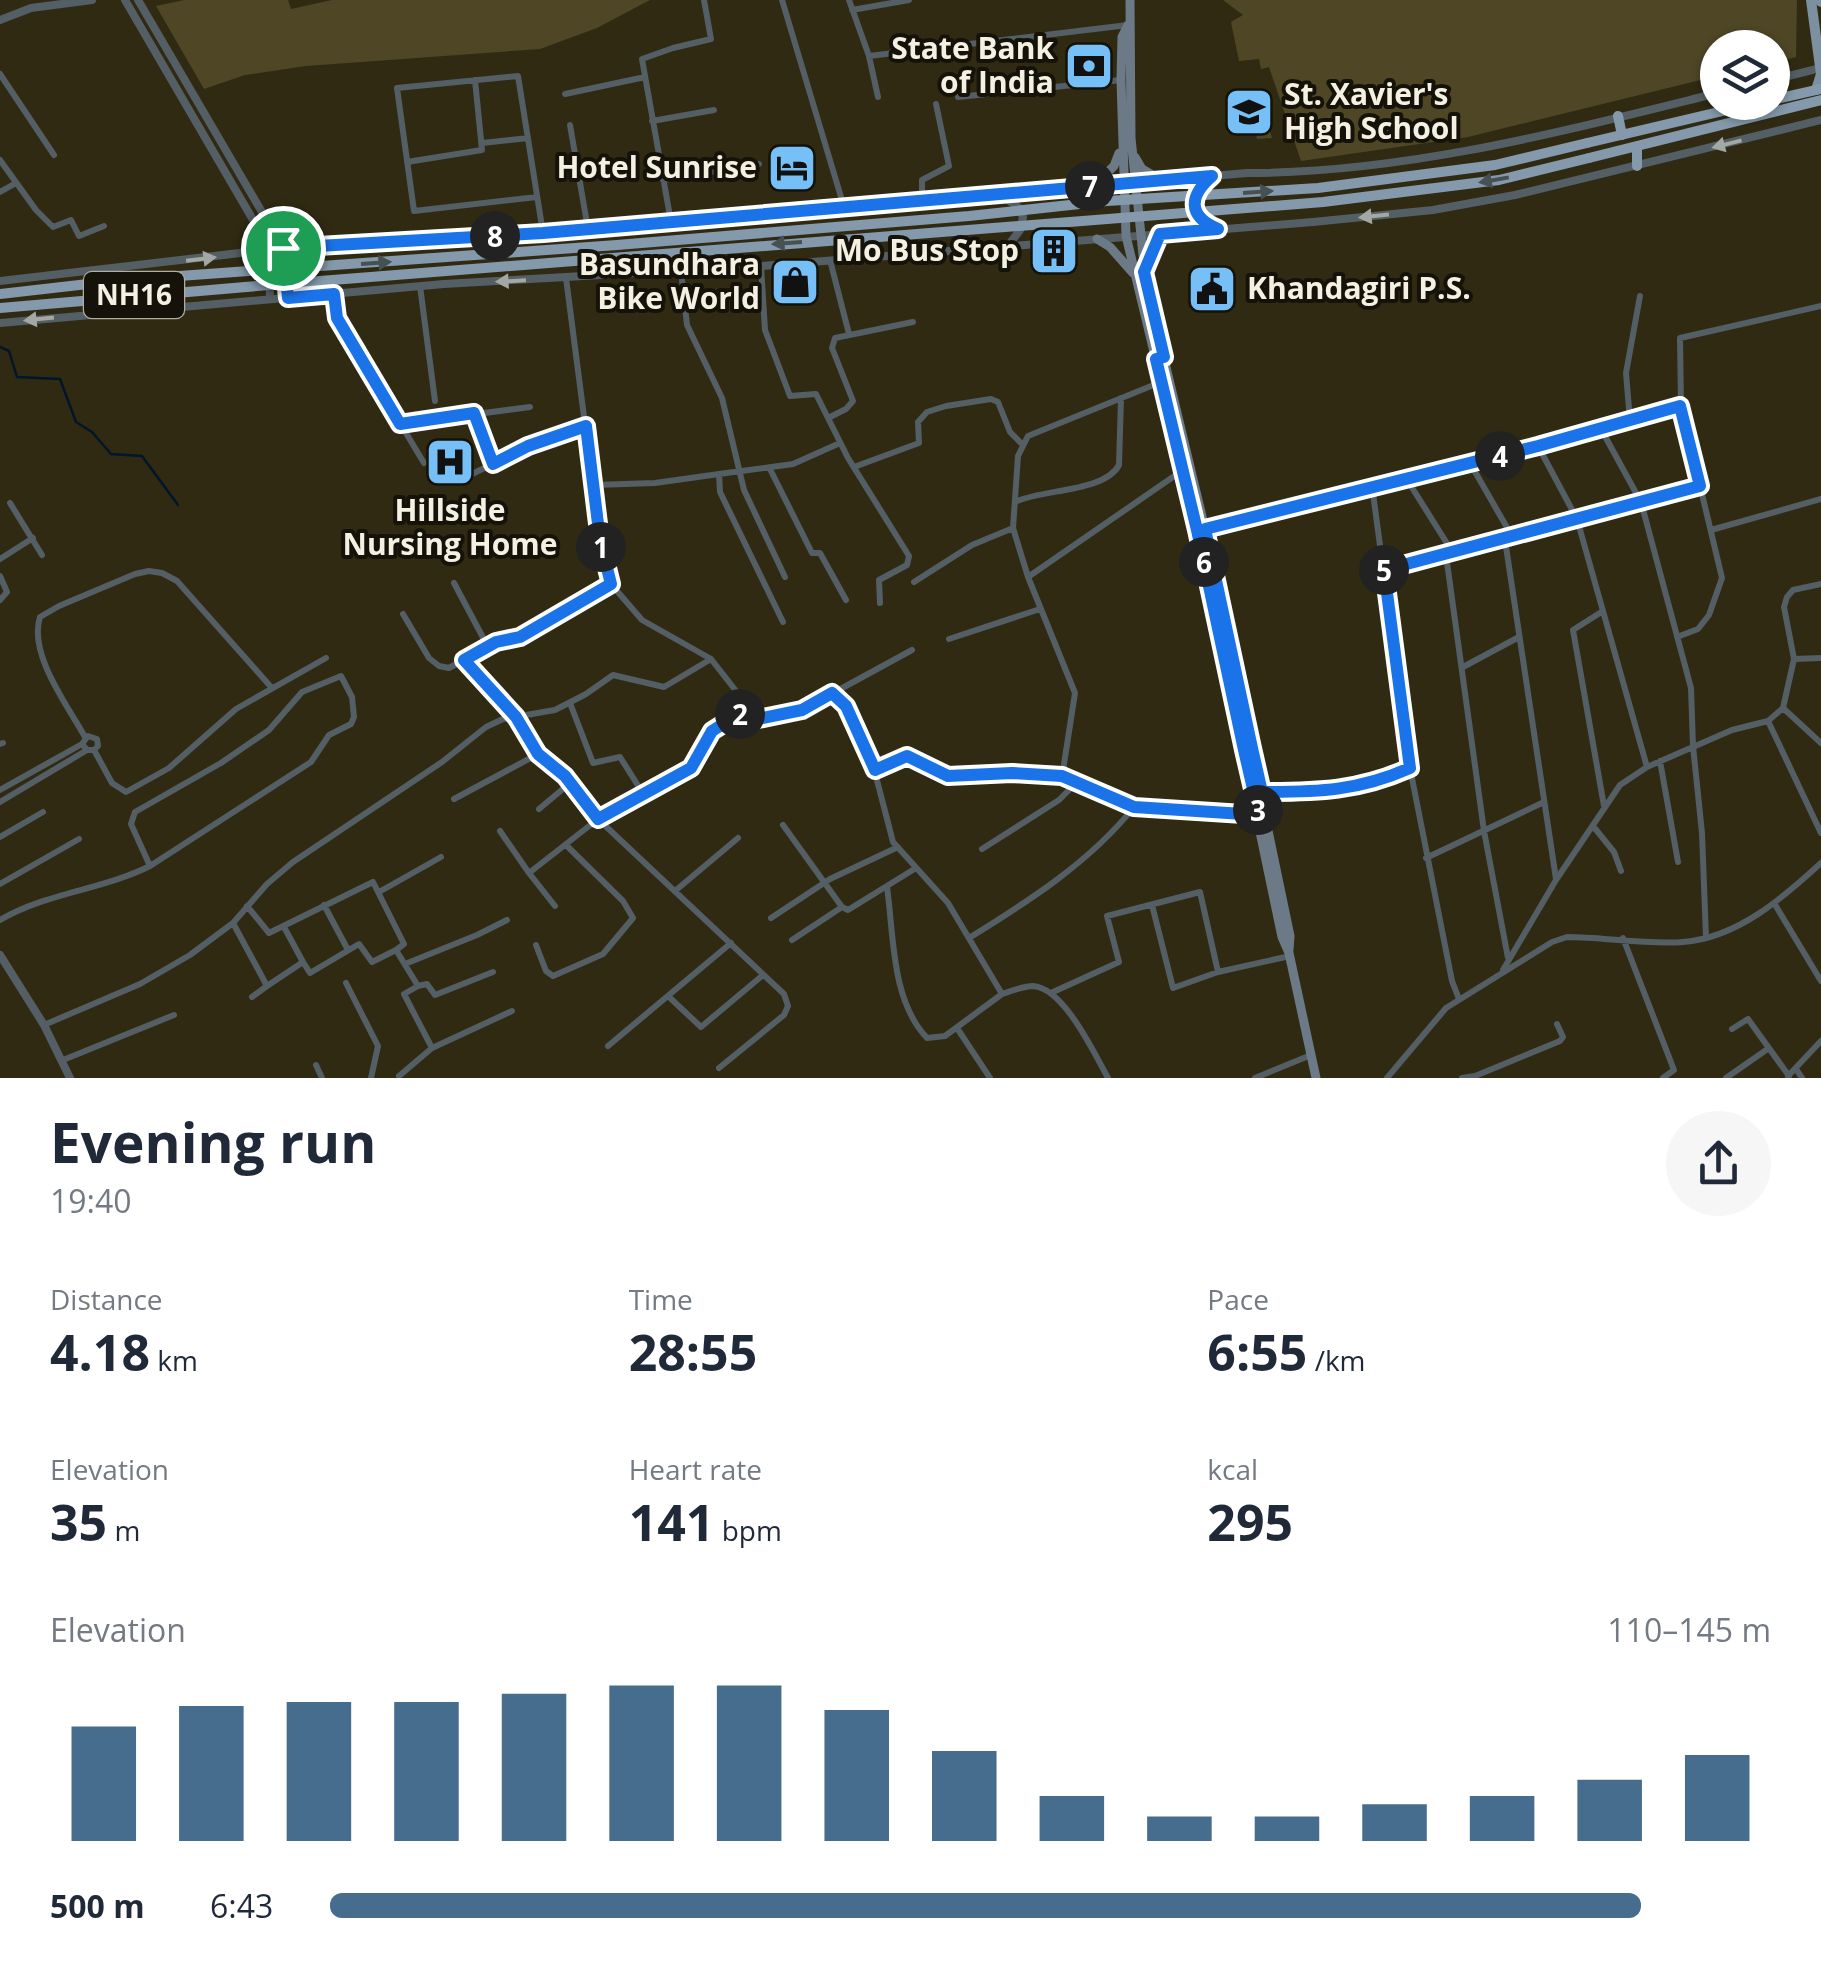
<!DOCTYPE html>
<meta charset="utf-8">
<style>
:root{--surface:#fff;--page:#f6f6f7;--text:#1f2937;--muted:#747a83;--accent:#466d8d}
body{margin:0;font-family:"Open Sans",sans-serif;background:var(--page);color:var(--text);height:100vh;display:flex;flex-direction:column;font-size:38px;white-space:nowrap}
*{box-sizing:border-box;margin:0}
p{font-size:32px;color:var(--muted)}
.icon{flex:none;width:55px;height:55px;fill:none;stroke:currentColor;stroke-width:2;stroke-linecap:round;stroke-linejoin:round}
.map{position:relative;height:1078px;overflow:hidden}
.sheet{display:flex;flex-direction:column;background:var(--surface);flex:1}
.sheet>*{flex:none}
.fabs{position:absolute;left:1700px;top:30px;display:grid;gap:20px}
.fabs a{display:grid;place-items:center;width:90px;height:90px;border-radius:50%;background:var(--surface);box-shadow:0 2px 8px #0004;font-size:50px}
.pin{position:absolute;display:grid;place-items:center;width:85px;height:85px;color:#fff;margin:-42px;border:5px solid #fff;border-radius:50%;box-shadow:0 2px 10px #0007}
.km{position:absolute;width:50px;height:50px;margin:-25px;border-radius:50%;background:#222;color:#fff;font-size:28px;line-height:50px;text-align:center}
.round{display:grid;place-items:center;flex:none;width:105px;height:105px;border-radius:52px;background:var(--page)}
.headline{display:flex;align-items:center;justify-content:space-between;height:170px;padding:0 50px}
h1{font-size:55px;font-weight:700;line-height:75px}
.figures{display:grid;grid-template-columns:repeat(3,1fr);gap:15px;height:170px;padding:10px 50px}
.figures div{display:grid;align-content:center}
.figures b{font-size:50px;font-weight:700}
.figures small{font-size:28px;font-weight:400}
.figures p{font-size:28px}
.chart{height:280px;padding:20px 50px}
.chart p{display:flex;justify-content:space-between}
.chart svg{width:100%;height:180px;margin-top:10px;stroke:var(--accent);stroke-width:6}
ul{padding:0 50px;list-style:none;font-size:32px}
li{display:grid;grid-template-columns:160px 120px 1fr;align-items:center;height:75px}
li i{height:25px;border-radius:12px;background:var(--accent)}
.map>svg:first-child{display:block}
</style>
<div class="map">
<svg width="1821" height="1078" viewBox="0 0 1821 1078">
<rect width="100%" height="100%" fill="#302a13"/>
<path fill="#4e4625" d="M184,0h104l3,9 41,-9h318l-53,28 -57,21 -234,17 -61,9 -41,14 -48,-83z
M1223,0h574l-1,57 -23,6 -1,-15h-54l-1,28 -249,61 -167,24 -32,-94 -8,2 -2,-10 -20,2 -8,-39 12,-7z
M1258,91l14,47 -15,1 -4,-21 -20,1 -1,-26z"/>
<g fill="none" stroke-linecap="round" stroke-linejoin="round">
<path stroke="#00162a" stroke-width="2.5" d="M0,347l9,4 8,26 43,2 16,43 16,10 19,22 31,2 36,49"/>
<path stroke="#545e65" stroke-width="6" d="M782,0l62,207
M849,0l20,56 259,-31
M852,10l57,-10
M869,56l9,41
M0,74l54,81
M565,94l80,-17
M958,97l163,-17
M652,121l62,-11
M570,125l18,104
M482,143l46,-5
M0,160l36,50 17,17 18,-7 8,16 25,-10
M407,162l75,-12 -7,-70
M663,180l96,-16
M0,192l16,-9
M537,197l-123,14 -17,-123 121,-12 25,157
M922,202v-22l27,-14 -13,-62
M671,222l-29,-163 31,-11 38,-9 -7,-39
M830,260l19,74
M761,266l4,64 25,66 26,-2 32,64 61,98 -2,9 -28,15 1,23
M681,271l6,54 35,73 22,92 41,87
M566,278l34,262 11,44 31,36 69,39 47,60 44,-9 110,-60
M420,286l15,115
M334,294l3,24 87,145
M474,413l19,50
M828,418l18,-9 7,-8 -21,-53 3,-10 78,-16
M1630,421l-4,-48 14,-77
M400,424l130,-17
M1601,429l40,73 50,186 2,58 9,87 4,105
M1538,446l39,73 70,248
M1470,463l43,75
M854,467l65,-24 -1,-21 9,-10 19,-6 45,-7 7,3 12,30 12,12
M770,469l42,84h8l26,47
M464,478l65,-32 57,-20
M1406,478l47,75
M594,485l61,-2 64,-9
M1372,486l38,282 42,213 7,18
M1015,502c27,-13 90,-10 104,-37l2,-67
M10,503l32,52
M1205,529l333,-83 143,-40
M1711,530l110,-31
M1505,540l51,339
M1446,555l38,276 24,127
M0,559l33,-21
M1384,570l316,-84
M0,576l7,16 -7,8
M1028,577l155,-107
M914,582l58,-37 41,-17
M454,583l34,64
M1603,611l-30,19 31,176
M403,614l26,44 10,8 10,2 47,-26 24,-5 91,-53
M783,622l-63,-130 -1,-18 74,-10 47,-21
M1677,637l21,-8 11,-14 13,-37 -41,-172 -1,-68 141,-32
M949,639l91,-30
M1794,659l27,-1
M463,660l53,57 22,37 27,22 33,43 -69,54 26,33
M1463,667l56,-30
M832,693l14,13 26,55 21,81 55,61 54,91c9,-3 22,-8 31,-8 31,2 61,67 75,92
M570,703l23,60 27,-6 24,38
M1783,708l38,35
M1768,721l53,112
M85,737c-17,-31 -57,-83 -45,-120l19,-11 76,-32 14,-3 13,2 15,8 94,106
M0,744l3,-1
M82,744l5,6h7l18,33 14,9 43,-24 67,-59 90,-51
M1660,761l18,101
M875,770l32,-13 41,19 64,-3 50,4 72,30
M1062,777l13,-84 -47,-116 -15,-49 5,-72 10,-20 133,-54
M0,790l82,-46 6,-8 9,3 1,7 -4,4
M1262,792c57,0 96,-1 148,-24
M454,799l84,-45
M0,802l87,-52
M539,809l31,-26
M783,825l59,82 6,3 68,-42
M1593,826l21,26 7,19
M500,831l29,42
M0,837l43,-25
M982,849l77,-49 17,-17
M1426,858l116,-55
M0,884l79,-45
M887,887c7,49 4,113 40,151l18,-2 57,-42
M675,891l63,-53
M379,892l62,-35
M1774,903l47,78
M324,905l24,45
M1152,905l21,83 45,-16
M247,906l22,27 104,-51 31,62 -8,6
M771,918l59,-39 68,-32
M0,920c45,-27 102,-30 150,-54l161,-104 18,-27 22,-11 3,-7 -2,-20 -11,-21 -39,16 -33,38 -48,33 -86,49 -4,12 19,42
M233,923l34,63 36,-24 7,11 49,-29 13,18 24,-12 22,36 -14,8 28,54 -33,28
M284,927l19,35
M969,938c60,-37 121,-76 165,-131l124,8
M1623,938l51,132 -11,8
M792,940l50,-33
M536,945l10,26 7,5 50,-22 30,-36 -10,-17 -57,-56
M405,964l72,-29 30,-15
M1503,970l53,-90 64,-95 27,-18 85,-37 36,-9 15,-13 11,-49 -10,-52 3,-10 6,-7 28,-6
M346,983l32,63 -7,32
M418,986l9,-2 8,11 58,-23
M1053,992l66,-30 -12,-46 93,-24 18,80 72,-16
M668,996l33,31 62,-52
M252,997l15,-11
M44,1025l96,-41 50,-29 43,-32 34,-39 26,-22 149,-100 44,-35 17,-8 52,-9 31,-16 27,-19 51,12 47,-28
M957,1028l33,50
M1732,1029l16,-10 41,57
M608,1046l123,-103
M432,1048l80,-37
M63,1060l111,-45
M316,1065l6,13
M719,1068l65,-53 4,-9 -4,-12 -186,-175 93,-51 21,-37 38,-24
M1796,1069l6,9
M1788,1076l33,-35
M1255,1078l56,-23
M1387,1078l59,-70 106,-66 15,-5c36,0 81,8 116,5 54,-4 100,-44 138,-79
M1462,1078l13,-2 85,-35 3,-4 -6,-13
M1726,1078l43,-30"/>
<path stroke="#545e65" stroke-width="8" d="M125,0l138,237 6,14 1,48
M138,0l145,248 5,50
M0,20l31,-12 61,-8
M1772,80l49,-12
M1211,176c-19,18 -22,38 3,52
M998,193l20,14 5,10 -3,13 -12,16
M0,281l283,-33 260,-15 704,-60c160,0 317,-42 471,-80
M0,323l444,-39 317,-18 552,-44 120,-12 82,-15 306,-75
M0,955l44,70 26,53"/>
<path stroke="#6b7a86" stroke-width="9" d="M1130,0l1,138 15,146 59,245 85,407 -1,14
M1128,25l-6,12 -1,43 5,156 71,294 85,407 7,16 27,125
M1135,157l7,12 19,11
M1093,186l21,-20 5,-13
M1097,239l13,8 23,26
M1145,268l15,-34"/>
<path stroke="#7c90a0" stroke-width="10" d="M1811,0l10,74 -5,16
M1821,0v2"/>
<path stroke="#849aac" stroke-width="10" d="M1772,100l49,-11
M1618,116l4,19
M1587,143l174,-41
M1637,146v20
M1589,158l232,-58
M0,308l269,-23"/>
<path stroke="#849aac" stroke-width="10" d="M269,285l1054,-83 176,-22 90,-22
M0,294l123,-14 494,-35 352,-29 138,-15 211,-13 177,-23 92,-22"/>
</g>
<defs><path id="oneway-solid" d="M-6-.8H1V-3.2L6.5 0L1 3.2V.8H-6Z" transform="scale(2.5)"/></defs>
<g fill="#a4a8a4">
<use href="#oneway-solid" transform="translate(1727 144) rotate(166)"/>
<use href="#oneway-solid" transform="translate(1374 216) rotate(174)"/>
<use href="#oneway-solid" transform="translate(201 259) rotate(-7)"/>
<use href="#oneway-solid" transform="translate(511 281) rotate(177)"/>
<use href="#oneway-solid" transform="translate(39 319) rotate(174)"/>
</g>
<g fill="#475052">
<use href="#oneway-solid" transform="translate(1494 180) rotate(170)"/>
<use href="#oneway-solid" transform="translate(1258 192) rotate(-4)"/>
<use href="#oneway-solid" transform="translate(787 243) rotate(176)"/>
<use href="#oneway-solid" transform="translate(376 263) rotate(-4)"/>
</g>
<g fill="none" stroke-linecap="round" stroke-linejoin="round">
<g stroke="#fff" stroke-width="20">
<path id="route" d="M283,248l5,50 46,-4 3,24 63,106 74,-11 19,51 35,-18 58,-20 14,114 11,44 -91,53 -24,5 -32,18 52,57 22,37 27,22 33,43 93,-51 21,-37 38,-24 8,12 44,-9 30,-17 14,13 29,64 32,-14 41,20 64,-3 50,3 72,31 125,8 -15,-65 8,-2 -47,-219 333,-83 142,-40 20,80 -316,84 26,198c-52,23 -91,24 -148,24l-10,-44 -8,2 -47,-220 -41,-171 8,-2 -20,-85 16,-38 58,-5c-31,-13 -29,-33 -6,-53l-669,57 -260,15"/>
</g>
<use href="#route" stroke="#1a73e8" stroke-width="12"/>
</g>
<defs>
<g id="bank-square" transform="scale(2.5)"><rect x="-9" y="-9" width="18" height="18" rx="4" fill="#76c0f7" stroke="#151309"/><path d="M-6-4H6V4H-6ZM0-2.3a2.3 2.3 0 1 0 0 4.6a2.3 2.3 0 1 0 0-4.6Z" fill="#111"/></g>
<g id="school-square" transform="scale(2.5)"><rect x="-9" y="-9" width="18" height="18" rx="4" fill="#76c0f7" stroke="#151309"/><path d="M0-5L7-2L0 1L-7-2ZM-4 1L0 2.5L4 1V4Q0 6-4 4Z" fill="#111"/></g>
<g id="hotel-square" transform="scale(2.5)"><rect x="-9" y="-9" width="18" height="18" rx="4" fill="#76c0f7" stroke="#151309"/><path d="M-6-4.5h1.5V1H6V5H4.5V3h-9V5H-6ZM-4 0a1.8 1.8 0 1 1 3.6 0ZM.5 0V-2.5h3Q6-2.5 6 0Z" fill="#111"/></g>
<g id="building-square" transform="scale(2.5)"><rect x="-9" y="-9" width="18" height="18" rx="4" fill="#76c0f7" stroke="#151309"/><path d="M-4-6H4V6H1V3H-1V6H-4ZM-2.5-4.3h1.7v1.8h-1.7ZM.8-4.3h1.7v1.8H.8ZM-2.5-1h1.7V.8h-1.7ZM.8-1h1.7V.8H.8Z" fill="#111"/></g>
<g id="shop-square" transform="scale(2.5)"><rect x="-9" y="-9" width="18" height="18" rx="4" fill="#76c0f7" stroke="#151309"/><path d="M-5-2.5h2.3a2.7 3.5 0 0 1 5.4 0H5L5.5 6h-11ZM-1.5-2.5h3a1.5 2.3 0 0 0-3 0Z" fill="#111"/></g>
<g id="civic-square" transform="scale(2.5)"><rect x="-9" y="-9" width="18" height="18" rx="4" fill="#76c0f7" stroke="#151309"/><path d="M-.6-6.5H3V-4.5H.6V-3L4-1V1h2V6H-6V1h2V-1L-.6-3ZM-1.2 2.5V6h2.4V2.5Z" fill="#111"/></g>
<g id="hospital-square" transform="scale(2.5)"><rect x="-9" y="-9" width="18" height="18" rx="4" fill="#76c0f7" stroke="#151309"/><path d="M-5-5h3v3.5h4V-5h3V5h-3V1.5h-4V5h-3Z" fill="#111"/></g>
</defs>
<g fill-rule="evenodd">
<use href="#bank-square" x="1089" y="66"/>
<use href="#school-square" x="1249" y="112"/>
<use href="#hotel-square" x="792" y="168"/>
<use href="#building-square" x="1054" y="251"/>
<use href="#shop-square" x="795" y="282"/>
<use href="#civic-square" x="1212" y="289"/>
<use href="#hospital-square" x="450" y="462"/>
</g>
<g text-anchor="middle" stroke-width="8" stroke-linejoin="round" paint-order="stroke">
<rect fill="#151309" stroke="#b1aea1" stroke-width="2.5" x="84" y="272" width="100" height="46" rx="8"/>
<g font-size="28" font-weight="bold" fill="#f4f1e2">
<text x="134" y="305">NH16</text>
</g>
<g font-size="30" font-weight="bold" fill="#f4f1e2" stroke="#151309" text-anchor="end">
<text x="1054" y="59">State Bank<tspan x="1054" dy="34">of India</tspan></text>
<text x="1284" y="105" text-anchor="start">St. Xavier's<tspan x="1284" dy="34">High School</tspan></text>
<text x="757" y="178">Hotel Sunrise</text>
<text x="1019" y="261">Mo Bus Stop</text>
<text x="760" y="275">Basundhara<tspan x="760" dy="34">Bike World</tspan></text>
<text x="1247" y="299" text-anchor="start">Khandagiri P.S.</text>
<text x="450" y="521" text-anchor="middle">Hillside<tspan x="450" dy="34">Nursing Home</tspan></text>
</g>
</g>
</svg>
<div class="fabs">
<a><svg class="icon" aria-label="layers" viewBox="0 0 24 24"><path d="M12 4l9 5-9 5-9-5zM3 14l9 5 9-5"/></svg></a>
</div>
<div class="pin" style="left:283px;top:248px;background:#1e9e55"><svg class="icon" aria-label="arrive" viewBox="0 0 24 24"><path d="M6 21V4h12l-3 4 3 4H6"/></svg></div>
<b class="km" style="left:601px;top:547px">1</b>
<b class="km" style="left:740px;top:714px">2</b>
<b class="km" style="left:1258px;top:810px">3</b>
<b class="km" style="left:1500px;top:456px">4</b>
<b class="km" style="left:1384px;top:570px">5</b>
<b class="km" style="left:1204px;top:562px">6</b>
<b class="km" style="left:1090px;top:186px">7</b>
<b class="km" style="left:495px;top:236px">8</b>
</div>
<section class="sheet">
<div class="headline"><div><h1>Evening run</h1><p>19:40</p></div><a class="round"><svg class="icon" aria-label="share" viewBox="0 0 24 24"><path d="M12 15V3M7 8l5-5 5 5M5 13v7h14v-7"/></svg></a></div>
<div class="figures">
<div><p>Distance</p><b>4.18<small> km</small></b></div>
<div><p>Time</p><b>28:55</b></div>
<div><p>Pace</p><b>6:55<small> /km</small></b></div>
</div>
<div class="figures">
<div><p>Elevation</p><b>35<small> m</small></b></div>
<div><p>Heart rate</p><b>141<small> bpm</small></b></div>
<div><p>kcal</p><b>295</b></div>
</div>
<div class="chart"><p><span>Elevation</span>110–145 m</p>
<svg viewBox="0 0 160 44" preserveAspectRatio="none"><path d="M5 44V16M15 44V11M25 44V10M35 44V10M45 44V8M55 44V6M65 44V6M75 44V12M85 44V22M95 44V33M105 44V38M115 44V38M125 44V35M135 44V33M145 44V29M155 44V23"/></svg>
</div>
<ul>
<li><b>500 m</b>6:43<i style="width:91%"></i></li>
</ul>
</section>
